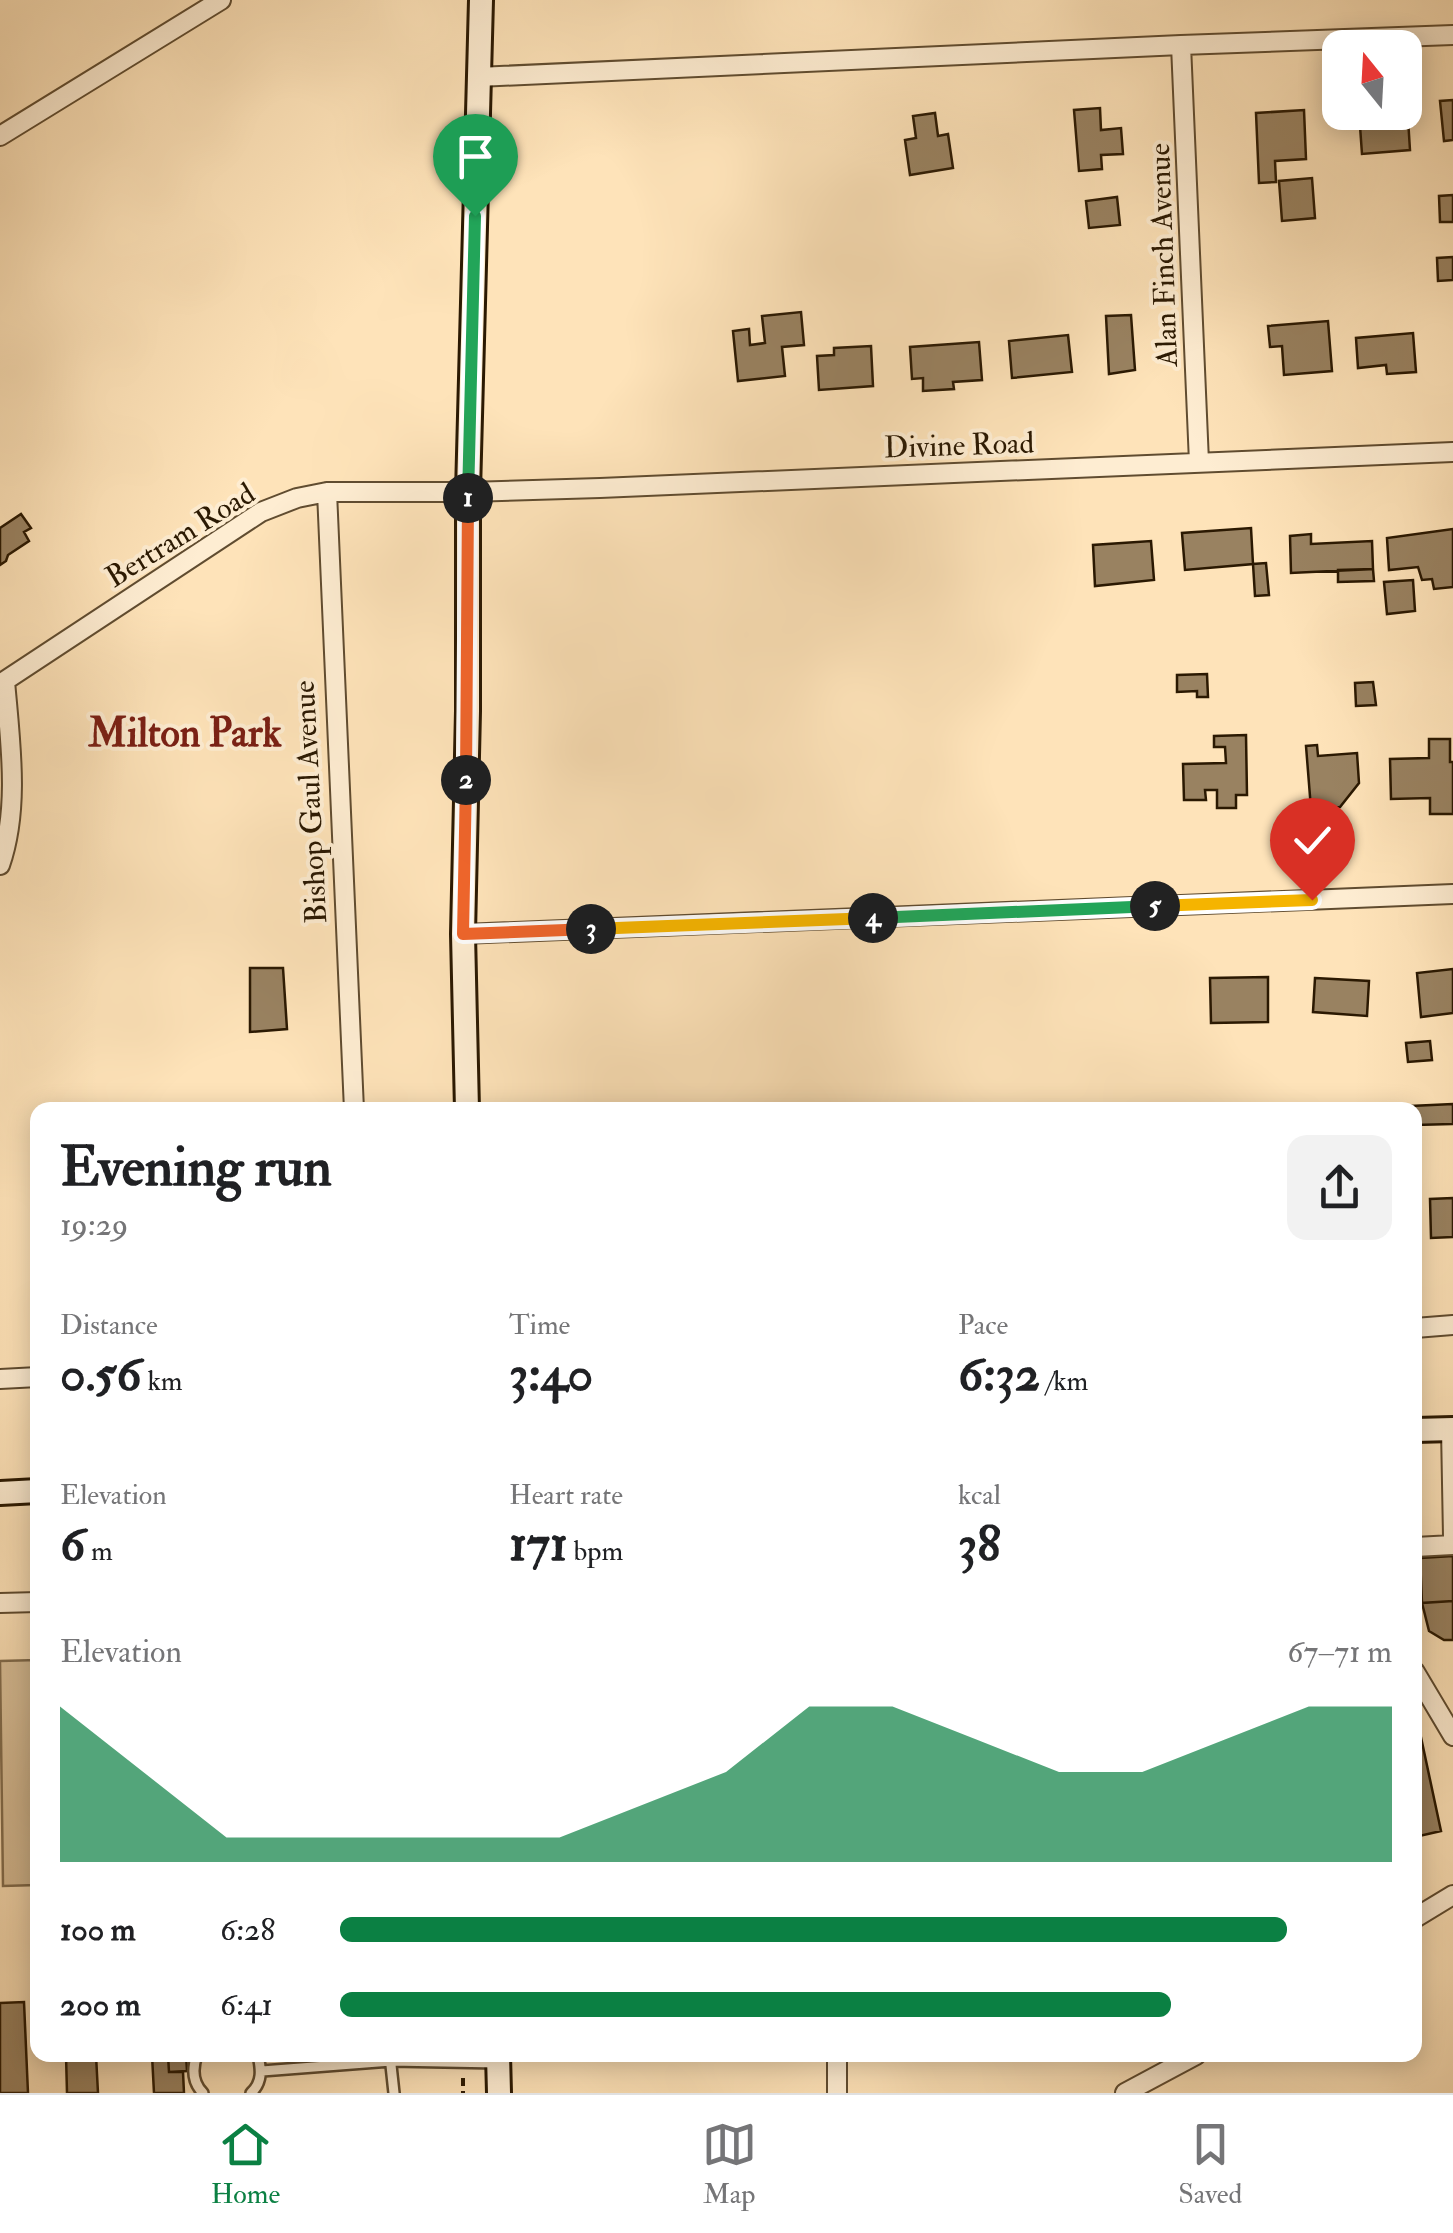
<!DOCTYPE html>
<meta charset="utf-8">
<style>
:root{--surface:#fff;--page:#f2f2f2;--text:#202124;--muted:#757577;--line:#e0e0e0;--accent:#0b8043}
body{margin:0;font-family:"IM FELL Double Pica",serif;background:var(--page);color:var(--text);height:100vh;display:flex;flex-direction:column;font-size:38px;white-space:nowrap}
*{box-sizing:border-box;margin:0}
p{font-size:32px;color:var(--muted)}
.icon{flex:none;width:55px;height:55px;fill:none;stroke:currentColor;stroke-width:2;stroke-linecap:round;stroke-linejoin:round}
.map{position:relative;flex:1;overflow:hidden}
.drawer{position:absolute;left:30px;top:1102px;width:1392px;height:960px;display:flex;flex-direction:column;background:var(--surface);border-radius:20px;box-shadow:0 5px 25px #0003}
.drawer>*{flex:none}
.needle{width:65px;rotate:342deg}
.tools{position:absolute;left:1322px;top:30px;display:grid;gap:20px}
.tools a{display:grid;place-items:center;width:100px;height:100px;border-radius:20px;background:var(--surface);box-shadow:0 5px 25px #0003;font-size:50px}
.pin{position:absolute;display:grid;place-items:center;width:85px;height:85px;color:#fff;margin:-102px -42px;border-radius:50% 50% 50% 0;rotate:-45deg;box-shadow:0 0 10px #0007}
.pin .icon{rotate:45deg}
.km{position:absolute;width:50px;height:50px;margin:-25px;border-radius:50%;background:#222;color:#fff;font-size:28px;line-height:50px;text-align:center}
.round{display:grid;place-items:center;flex:none;width:105px;height:105px;border-radius:20px;background:var(--page)}
.head{display:flex;align-items:center;justify-content:space-between;height:170px;padding:0 30px}
h1{font-size:55px;font-weight:700;line-height:75px}
.stats{display:grid;grid-template-columns:repeat(3,1fr);gap:15px;height:170px;padding:10px 30px}
.stats div{display:grid;align-content:center}
.stats b{font-size:50px;font-weight:700}
.stats small{font-size:28px;font-weight:400}
.stats p{font-size:28px}
.chart{height:280px;padding:20px 30px}
.chart p{display:flex;justify-content:space-between}
.chart svg{width:100%;height:180px;margin-top:10px;fill:var(--accent);opacity:.7}
ul{padding:0 30px;list-style:none;font-size:32px}
li{display:grid;grid-template-columns:160px 120px 1fr;align-items:center;height:75px}
li i{height:25px;border-radius:12px;background:var(--accent)}
.tab-bar{display:flex;justify-content:space-around;align-items:center;height:140px;border-top:2px solid var(--line);background:var(--surface);font-size:28px;color:var(--muted)}
.tab-bar a{display:grid;justify-items:center;gap:5px}
.tab-bar .current{color:var(--accent)}
.map>svg:first-child{display:block}
</style>
<div class="map">
<svg width="1453" height="2093" viewBox="0 0 1453 2093">
<rect width="100%" height="100%" fill="#fee3b9"/>
<filter id="stains"><feTurbulence type="fractalNoise" baseFrequency=".002" numOctaves="4"/><feColorMatrix values="0 0 0 0 .2 0 0 0 0 .09 0 0 0 0 .02 0 0 0 .5 -.17"/></filter>
<radialGradient id="worn" r=".72"><stop offset=".6" stop-color="#630" stop-opacity="0"/><stop offset="1" stop-color="#630" stop-opacity=".3"/></radialGradient>
<path fill="#dac19a" stroke="#826d4e" stroke-width="2.5" d="M37,1660v225l-34,1 -3,-225z"/>
<path fill="#998261" stroke="#2b1902" stroke-width="2.5" d="M1453,100v40l-9,1 -4,-40z
M1405,103h2l3,47 -48,4 -3,-42h46z
M1100,108l1,22 20,-2 2,26 -22,1 1,14 -23,2 -5,-61z
M1304,110l2,49 -31,2 1,21 -17,1 -3,-70z
M935,113l3,23 10,-2 5,34 -43,7 -5,-35 11,-2 -3,-22z
M1312,178l3,40 -33,3 -3,-40z
M1453,195v27h-13l-1,-26z
M1117,197l3,28 -31,3 -3,-27z
M1453,257v23l-15,1 -1,-23z
M801,312l3,33 -22,2 3,29 -47,5 -5,-50 16,-2 1,16 15,-2 -3,-27z
M1131,315l4,55 -26,4 -3,-58z
M1328,321l4,50 -48,4 -2,-29 -12,1 -2,-21z
M1413,333l3,39 -29,2 -1,-9 -28,3 -2,-30z
M1068,335l4,37 -60,6 -3,-37z
M979,342l3,38 -29,2 1,7 -31,2v-13l-11,1 -2,-32z
M871,346l2,40 -54,4 -2,-34 17,-1v-7z
M21,514l10,14 -7,4 5,9 -21,14 -2,6 -6,4v-37z
M1251,528l2,36 -68,6 -3,-37z
M1453,529v58l-19,2 -2,-10 -10,1 -4,-13 -29,3 -2,-32z
M1311,534v10l61,-3 1,28 -82,4 -1,-37z
M1151,541l3,39 -59,6 -2,-41z
M1266,563l3,32 -14,1 -2,-32z
M1373,569l1,12 -36,1v-12z
M1413,580l2,31 -28,3 -3,-32z
M1207,674l1,23h-11v-6l-20,1v-17z
M1373,682l3,23 -20,1 -1,-23z
M1246,735l1,60h-11v13h-19v-18h-12l1,10h-22l-1,-36 43,-1 -1,-16h-11v-11z
M1429,739h21v23h3v52h-23v-16l-39,1 -1,-40 39,-1z
M1317,745l1,11 39,-3 2,30 -19,24 -29,2 -5,-63z
M250,968h33l4,61 -37,3z
M1453,969v44l-32,4 -4,-44z
M1268,977v45l-57,1 -1,-45z
M1315,978l54,3 -2,35 -54,-4z
M1430,1041l2,19 -24,2 -2,-19z
M1453,1104v20l-38,1v-15h-4v-4z
M1453,1198v39l-22,1 -1,-39z
M1453,1556v45l-31,2 -2,-45z
M1453,1601v39h-9l-15,-9 -7,-28z
M1419,1728l22,103 -26,6v-108z
M24,2002l4,91h-28v-90z
M66,2055h30l2,38h-31z
M152,2055h16l1,17h14l1,21h-30z
M168,2055h18l1,16 -18,1z"/>
<g fill="none" stroke-linecap="round" stroke-linejoin="round">
<g stroke="#604c30" stroke-width="14">
<path id="service" d="M197,2055c-5,14 -5,27 6,38
M390,2056l4,37
M262,2071l129,-10 107,2
M251,2093c12,-11 10,-24 7,-38"/>
</g>
<g stroke="#604c30" stroke-width="22">
<path id="minor" d="M1181,45l18,417
M478,77l703,-32 272,-10
M0,136l221,-136
M327,492l27,618
M0,684l261,-172 36,-14 30,-6h141l132,-4 853,-36
M0,865c20,-57 10,-125 5,-184
M463,934l990,-40
M1415,1328l38,-3
M0,1379l38,-2
M1451,1429l2,107
M1415,1547l38,-2
M0,1603l38,-1
M1415,1672l38,64
M1415,1918l38,-23
M837,2055v38
M1125,2093l71,-38"/>
</g>
<g stroke="#2b1902" stroke-width="28">
<path id="secondary" d="M467,1110l-4,-176 5,-223v-219l13,-492
M1415,1430l38,-1
M0,1493l38,-2
M498,2055l1,38"/>
</g>
<path stroke="#2b1902" stroke-width="4" stroke-dasharray="8 5" stroke-linecap="butt" d="M463,2078v15"/>
<use href="#service" stroke="#feedd2" stroke-width="9"/>
<use href="#minor" stroke="#feedd2" stroke-width="18"/>
<use href="#secondary" stroke="#feedd2" stroke-width="22"/>
</g>
<g fill="none" stroke-linecap="round" stroke-linejoin="round">
<g stroke="#fff" stroke-width="20">
<path id="split-1" d="M468,498l7,-282"/>
</g>
<g stroke="#fff" stroke-width="20">
<path id="split-2" d="M466,780l2,-282"/>
</g>
<g stroke="#fff" stroke-width="20">
<path id="split-3" d="M466,780l-3,154 128,-5"/>
</g>
<g stroke="#fff" stroke-width="20">
<path id="split-4" d="M591,929l282,-11"/>
</g>
<g stroke="#fff" stroke-width="20">
<path id="split-5" d="M873,918l282,-12"/>
</g>
<g stroke="#fff" stroke-width="20">
<path id="split-6" d="M1155,906l157,-6"/>
</g>
<use href="#split-1" stroke="#22a559" stroke-width="12"/>
<use href="#split-2" stroke="#f0652b" stroke-width="12"/>
<use href="#split-3" stroke="#f0652b" stroke-width="12"/>
<use href="#split-4" stroke="#f5b400" stroke-width="12"/>
<use href="#split-5" stroke="#22a559" stroke-width="12"/>
<use href="#split-6" stroke="#f5b400" stroke-width="12"/>
</g>
<g text-anchor="middle" stroke-width="8" stroke-linejoin="round" paint-order="stroke">
<g font-size="30" fill="#2b1902" stroke="#feedd2">
<text transform="translate(1163 255) rotate(-92)" y="10">Alan Finch Avenue</text>
<text transform="translate(959 445) rotate(-2)" y="10">Divine Road</text>
<text transform="translate(180 535) rotate(-32)" y="10">Bertram Road</text>
<text transform="translate(310 802) rotate(-93)" y="10">Bishop Gaul Avenue</text>
</g>
<g font-size="40" font-weight="bold" fill="#7a1f14" stroke="#feedd2">
<text x="185" y="746">Milton Park</text>
</g>
</g>
<rect width="100%" height="100%" filter="url(#stains)"/>
<rect width="100%" height="100%" fill="url(#worn)"/>
</svg>
<div class="tools">
<a><svg class="needle" viewBox="-14 -14 28 28"><path d="M0-13l5 13h-10z" fill="#e53935"/><path d="M0 13l5-13h-10z" fill="#757577"/></svg></a>
</div>
<div class="pin" style="left:475px;top:216px;background:#1e9e55"><svg class="icon" aria-label="arrive" viewBox="0 0 24 24"><path d="M6 21V4h12l-3 4 3 4H6"/></svg></div>
<div class="pin" style="left:1312px;top:900px;background:#d93025"><svg class="icon" aria-label="check" viewBox="0 0 24 24"><path d="M5 12l5 5 9-10"/></svg></div>
<b class="km" style="left:468px;top:498px">1</b>
<b class="km" style="left:466px;top:780px">2</b>
<b class="km" style="left:591px;top:929px">3</b>
<b class="km" style="left:873px;top:918px">4</b>
<b class="km" style="left:1155px;top:906px">5</b>
<section class="drawer">
<div class="head"><div><h1>Evening run</h1><p>19:29</p></div><a class="round"><svg class="icon" aria-label="share" viewBox="0 0 24 24"><path d="M12 15V3M7 8l5-5 5 5M5 13v7h14v-7"/></svg></a></div>
<div class="stats">
<div><p>Distance</p><b>0.56<small> km</small></b></div>
<div><p>Time</p><b>3:40</b></div>
<div><p>Pace</p><b>6:32<small> /km</small></b></div>
</div>
<div class="stats">
<div><p>Elevation</p><b>6<small> m</small></b></div>
<div><p>Heart rate</p><b>171<small> bpm</small></b></div>
<div><p>kcal</p><b>38</b></div>
</div>
<div class="chart"><p><span>Elevation</span>67–71 m</p>
<svg viewBox="0 0 160 44" preserveAspectRatio="none"><path d="M0 44V6L10 22L20 38L30 38L40 38L50 38L60 38L70 30L80 22L90 6L100 6L110 14L120 22L130 22L140 14L150 6L160 6V44z"/></svg>
</div>
<ul>
<li><b>100 m</b>6:28<i style="width:90%"></i></li>
<li><b>200 m</b>6:41<i style="width:79%"></i></li>
</ul>
</section>
</div>
<nav class="tab-bar">
<a class="current"><svg class="icon" aria-label="home" viewBox="0 0 24 24"><path d="M3 11l9-7 9 7M6 9v11h12V9"/></svg>Home</a>
<a><svg class="icon" aria-label="map" viewBox="0 0 24 24"><path d="M3 6l6-2 6 2 6-2v14l-6 2-6-2-6 2zM9 4v14M15 6v14"/></svg>Map</a>
<a><svg class="icon" aria-label="saved" viewBox="0 0 24 24"><path d="M7 4h10v16l-5-4-5 4z"/></svg>Saved</a>
</nav>
